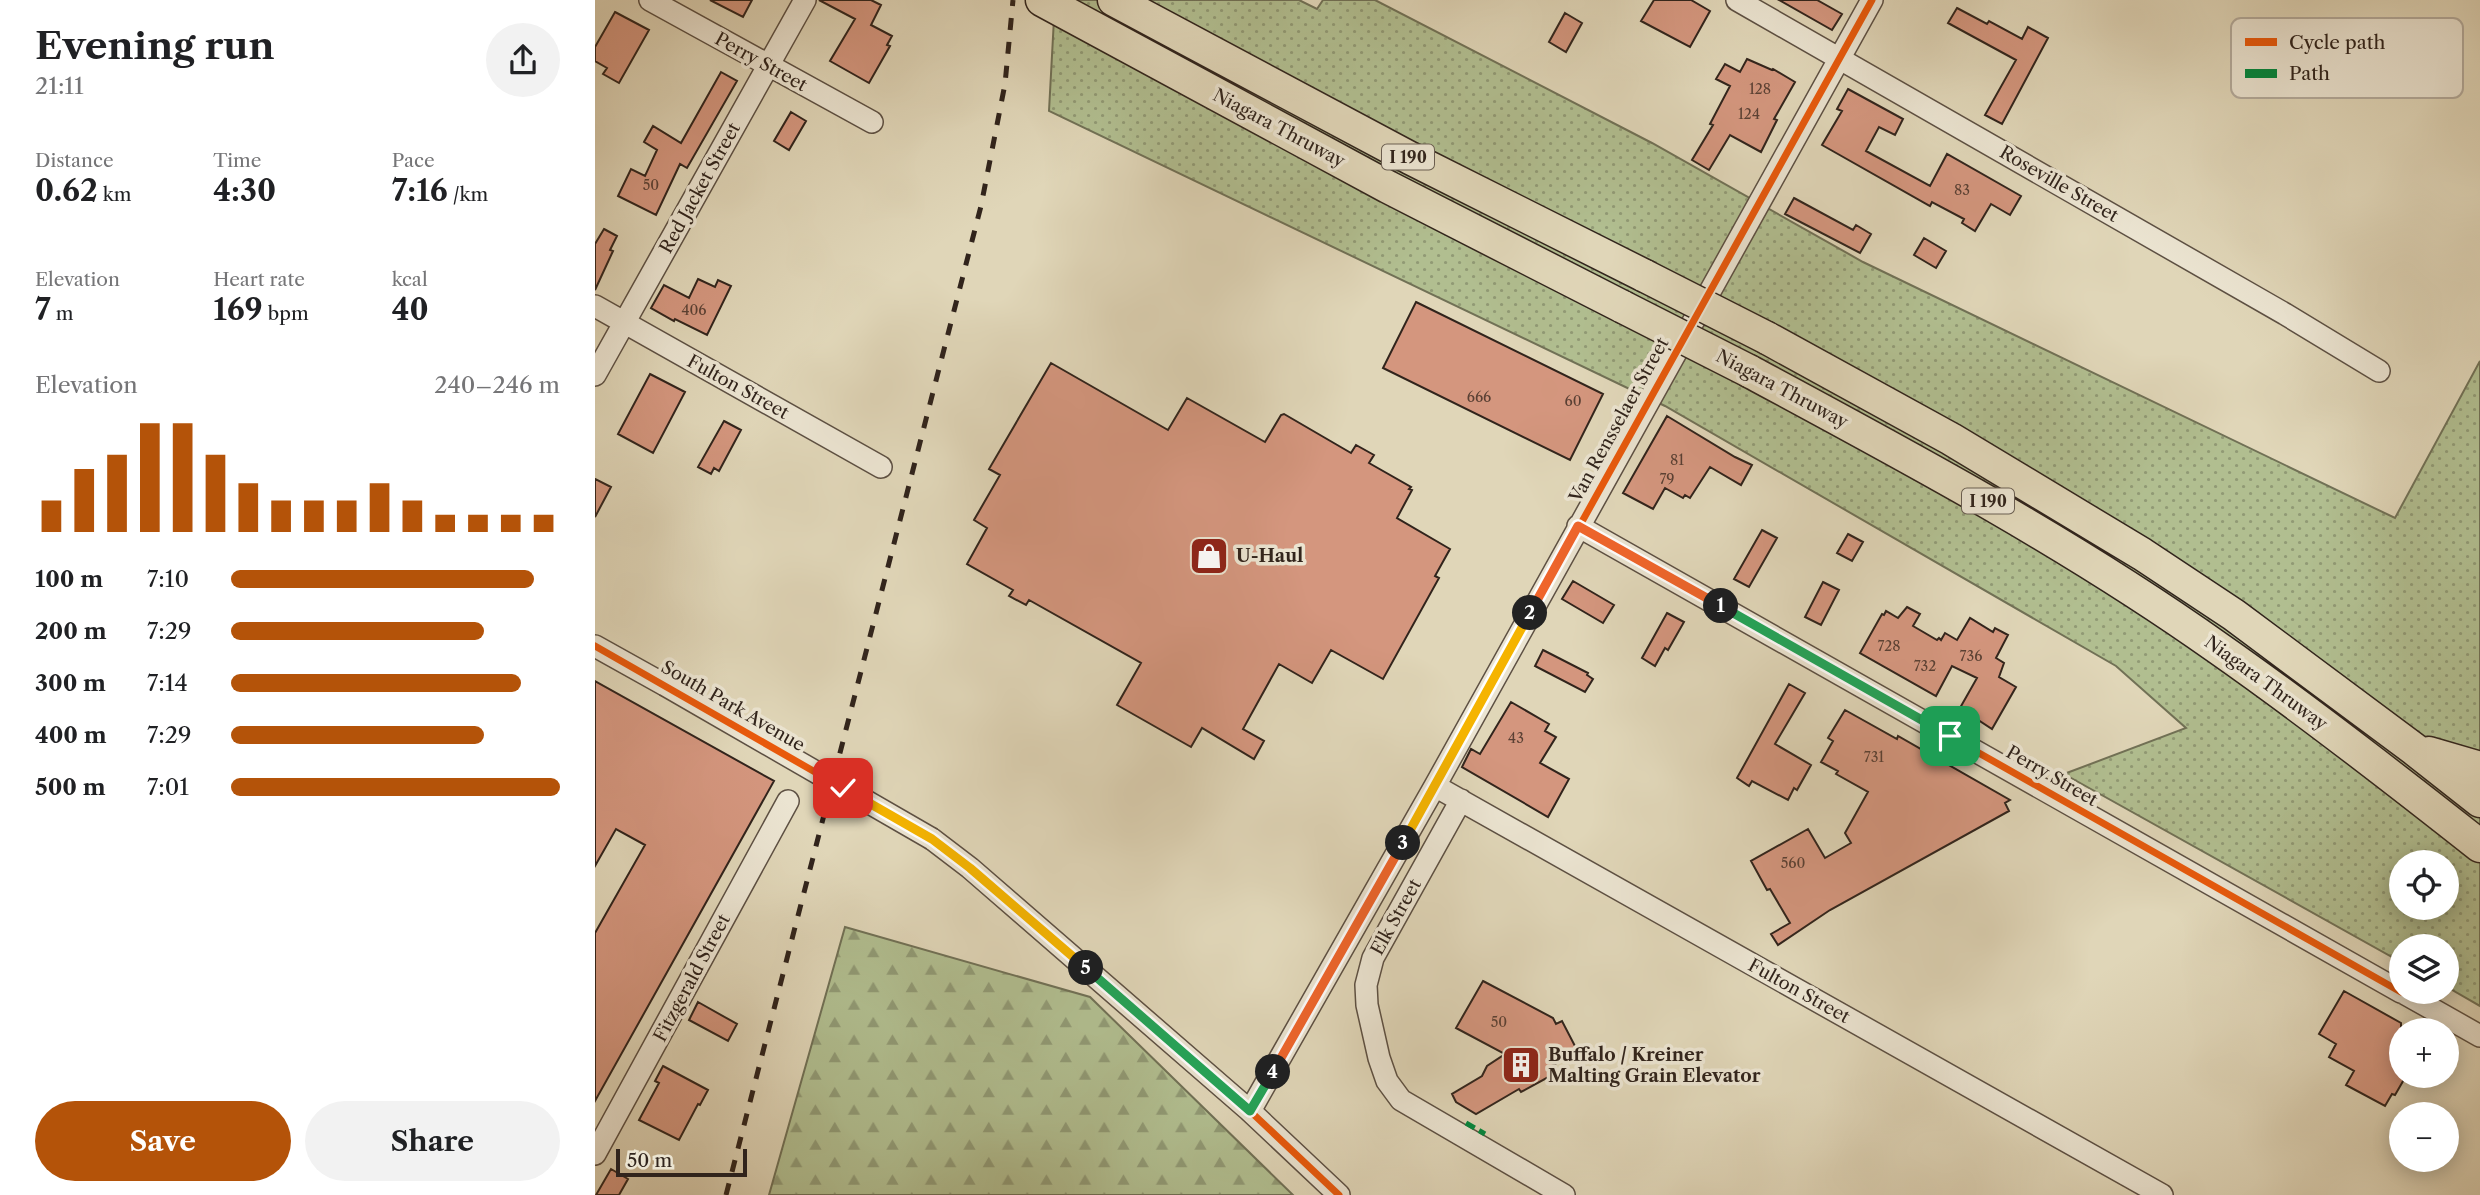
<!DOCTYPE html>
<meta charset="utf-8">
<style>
:root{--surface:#fff;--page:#f2f2f2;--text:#202124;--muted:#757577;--accent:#b45309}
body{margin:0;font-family:"Libre Caslon Text",serif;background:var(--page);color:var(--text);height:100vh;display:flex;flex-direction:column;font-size:26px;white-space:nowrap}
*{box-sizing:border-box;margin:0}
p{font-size:23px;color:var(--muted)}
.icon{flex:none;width:38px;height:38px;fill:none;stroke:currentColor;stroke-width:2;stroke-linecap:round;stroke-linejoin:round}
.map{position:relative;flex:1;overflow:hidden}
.details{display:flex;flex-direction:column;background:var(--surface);width:595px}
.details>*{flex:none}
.tools{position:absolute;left:1794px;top:850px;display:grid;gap:14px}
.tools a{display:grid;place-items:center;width:70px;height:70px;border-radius:50%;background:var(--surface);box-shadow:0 4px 18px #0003;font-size:35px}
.scale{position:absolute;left:21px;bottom:18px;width:131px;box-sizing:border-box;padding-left:7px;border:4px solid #31241c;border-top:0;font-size:19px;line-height:24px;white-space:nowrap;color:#31241c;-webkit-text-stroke:5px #ebe4d1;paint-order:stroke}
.pin{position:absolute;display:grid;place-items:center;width:60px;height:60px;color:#fff;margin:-30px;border-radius:14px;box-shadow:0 4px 10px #0006}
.km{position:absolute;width:35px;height:35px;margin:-18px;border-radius:50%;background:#222;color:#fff;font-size:19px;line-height:35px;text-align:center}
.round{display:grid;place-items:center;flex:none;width:74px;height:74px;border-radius:37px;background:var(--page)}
.overview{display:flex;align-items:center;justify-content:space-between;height:119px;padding:0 35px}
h1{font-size:38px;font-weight:700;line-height:52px}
.figures{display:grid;grid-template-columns:repeat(3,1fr);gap:10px;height:119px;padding:7px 35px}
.figures div{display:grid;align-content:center}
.figures b{font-size:30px;font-weight:700}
.figures small{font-size:19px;font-weight:400}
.figures p{font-size:19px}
.chart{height:196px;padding:14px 35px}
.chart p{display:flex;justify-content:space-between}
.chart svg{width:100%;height:126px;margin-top:7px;stroke:var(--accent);stroke-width:6}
.cta{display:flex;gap:14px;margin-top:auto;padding:14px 35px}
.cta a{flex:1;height:80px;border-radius:42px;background:var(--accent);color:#fff;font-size:28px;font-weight:700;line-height:80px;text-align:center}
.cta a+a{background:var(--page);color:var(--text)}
ul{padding:0 35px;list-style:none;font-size:23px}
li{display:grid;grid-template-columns:112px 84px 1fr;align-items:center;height:52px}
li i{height:18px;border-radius:9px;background:var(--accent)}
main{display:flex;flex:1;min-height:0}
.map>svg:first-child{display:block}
</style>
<main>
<section class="details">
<div class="overview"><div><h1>Evening run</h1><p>21:11</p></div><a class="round"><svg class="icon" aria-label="share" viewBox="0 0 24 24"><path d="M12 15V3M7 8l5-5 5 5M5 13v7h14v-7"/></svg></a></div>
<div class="figures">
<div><p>Distance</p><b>0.62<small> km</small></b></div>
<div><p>Time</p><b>4:30</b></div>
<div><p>Pace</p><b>7:16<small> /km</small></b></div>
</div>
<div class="figures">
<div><p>Elevation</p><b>7<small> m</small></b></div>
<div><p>Heart rate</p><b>169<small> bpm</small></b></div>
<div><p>kcal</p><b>40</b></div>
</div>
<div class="chart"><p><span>Elevation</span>240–246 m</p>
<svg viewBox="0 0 160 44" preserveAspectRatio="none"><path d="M5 44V33M15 44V22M25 44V17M35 44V6M45 44V6M55 44V17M65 44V27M75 44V33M85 44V33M95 44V33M105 44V27M115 44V33M125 44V38M135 44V38M145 44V38M155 44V38"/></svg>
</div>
<ul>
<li><b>100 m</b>7:10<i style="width:92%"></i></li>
<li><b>200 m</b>7:29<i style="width:77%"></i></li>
<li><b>300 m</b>7:14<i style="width:88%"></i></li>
<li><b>400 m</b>7:29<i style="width:77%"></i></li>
<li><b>500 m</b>7:01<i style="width:100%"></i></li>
</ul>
<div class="cta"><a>Save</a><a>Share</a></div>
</section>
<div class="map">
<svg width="1885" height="1195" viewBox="0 0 1885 1195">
<defs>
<pattern id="grass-dots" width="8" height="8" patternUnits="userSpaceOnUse" patternTransform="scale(1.75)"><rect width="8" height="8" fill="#b1be90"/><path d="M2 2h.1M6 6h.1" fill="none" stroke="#919a75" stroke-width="1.8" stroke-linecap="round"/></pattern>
<pattern id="forest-firs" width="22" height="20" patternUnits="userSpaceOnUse" patternTransform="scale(1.75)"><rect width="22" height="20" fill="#b1be90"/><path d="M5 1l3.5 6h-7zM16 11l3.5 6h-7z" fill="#919a75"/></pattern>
</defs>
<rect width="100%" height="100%" fill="#e0d6b8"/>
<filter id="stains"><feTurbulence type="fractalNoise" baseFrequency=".00286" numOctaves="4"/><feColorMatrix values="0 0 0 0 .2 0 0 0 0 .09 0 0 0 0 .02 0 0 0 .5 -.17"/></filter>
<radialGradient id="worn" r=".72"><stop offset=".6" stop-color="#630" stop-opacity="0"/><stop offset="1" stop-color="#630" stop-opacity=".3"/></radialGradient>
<path fill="url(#grass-dots)" stroke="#717156" stroke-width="2" fill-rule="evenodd" d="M460,0h244l18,9 6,-9h52l277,143 211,119 532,256 85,-157v645l-33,-19v-40h-46v15l-337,-188 122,-46 -70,-62 -451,-260 -616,-295zM1806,863h46v45h-46z"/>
<path fill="url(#forest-firs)" stroke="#717156" stroke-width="2" d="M250,927l245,70 203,198h-524z"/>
<path fill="#d4967e" stroke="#31241c" stroke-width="2" d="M115,0h42l-9,17z
M224,0h52l10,5 -10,20 21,11 -5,9 3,1 -21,37 -39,-22 25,-42z
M1059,0h37l19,11 -20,36 -49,-26z
M1184,0h38l25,14 -10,16z
M1362,8l30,16 2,-3 33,18 6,-12 20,11 -46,86 -17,-9 31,-55 -68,-37z
M20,12l34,18 -30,53 -16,-9 4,-6 -12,-7v-14z
M970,13l17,10 -16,29 -17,-10z
M1152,59l25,11 1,-1 22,13 -21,37 3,1 -16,32 -31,-17 -21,35 -17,-10 21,-35 -3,-1 20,-38 -14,-7 9,-15 15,8z
M126,72l16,9 -50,87 -7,-4 -24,51 -38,-19 13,-27 14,7 12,-26 -13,-8 9,-16 28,17z
M1253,89l55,30 -8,16 -16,-8 -13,24 64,35 17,-32 74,42 -11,19 -19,-11 -16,27 -13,-8 2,-4 -32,-17 -2,4 -108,-61 20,-34 -5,-2z
M196,112l15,9 -17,29 -15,-9z
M1199,198l59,32 3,-5 15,9 -11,19 -75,-39z
M9,229l13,7 -7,14 3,1 -18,39v-46z
M1329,238l22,13 -10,17 -22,-13z
M103,279l17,8 3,-7 13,6 -24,49 -32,-16 -1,2 -23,-13 13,-23 25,13z
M821,302l187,92 -33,66 -187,-92z
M456,363l117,67 19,-32 78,44 16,-27 3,-1 67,39 5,-8 18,10 -5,8 42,24 -2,2 3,1 -15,28 53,31 -15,27 4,2 -56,101 -52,-29 -19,33 -33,-19 -36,65 21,12 -10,18 -52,-31 -11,19 -74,-42 24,-42 -112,-63 -3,5 -17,-9 4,-6 -46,-26 20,-36 -13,-8 26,-45 -11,-6z
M55,374l35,18 -32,61 -35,-19z
M1072,416l68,41 17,8 -11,20 -31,-18 -20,31 -5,-3 -2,3 -18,-10 -12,21 -30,-16z
M129,421l17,9 -22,41 -5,-3 -3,6 -13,-7z
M0,479l16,8 -16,30z
M1167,530l15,8 -28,49 -15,-8z
M1253,534l15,8 -11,19 -15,-8z
M978,581l41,24 -11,18 -41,-24z
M1228,582l16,8 -18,35 -16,-8z
M1312,607l13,7 -7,12 24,14 2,-2 2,2 4,-7 12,7 13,-22 23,14 2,-4 13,7 -12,23 8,5 -5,14 17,10 -24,42 -32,-21 17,-30 -25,-12 -16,30 -76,-43 22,-39 2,1 2,-4 12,7z
M1072,613l17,9 -16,28 -3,-2 -10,18 -13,-8z
M948,650l45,23 -1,2 6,4 -8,13 -50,-26z
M0,681l179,100 -179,320v-168l50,-88 -29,-16 -21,37z
M1194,684l16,9 -30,51 36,21 -14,25 -3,-2 -6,12 -36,-19 -3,5 -12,-8z
M916,702l38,22 -4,7 11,6 -16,26 29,16 -21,38 -86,-50 9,-18 9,5z
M1250,710l52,29 1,-3 112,64 -5,3 4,8 -179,99 -52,35 -7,-11 19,-11 -20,-34 -3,1 -16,-29 57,-32 17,29 26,-15 -6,-10 23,-41 -32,-18 2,-3 -17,-9 12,-21 -5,-3z
M888,981l70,37 3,6 6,-3 14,27 -5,2 2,4 -23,13 4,7 -33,18 -2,-3 -43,25 -20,-12 -4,-8 30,-18 5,-10 18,-12 -49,-26z
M1749,991l57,32v53h5l-11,19 -3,-1 -7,12 -39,-21 8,-14 -25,-14 7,-13 -17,-10z
M103,1002l39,22 -9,17 -39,-21z
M68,1066l45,24 -8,15 -2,-1 -19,36 -40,-20 20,-37 -4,-2z
M16,1169l17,10 -9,16h-23z"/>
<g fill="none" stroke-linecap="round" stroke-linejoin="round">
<g stroke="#5d5043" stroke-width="24">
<path id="minor" d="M55,0l222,122
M1142,0l548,314 94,57
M0,306l286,161
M0,375l210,-375
M983,526l823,466
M0,646l70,39
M840,786l727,409
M866,800l-88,158 -7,27 1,20 12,53 8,23 14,19 163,95
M337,839l38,29 280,243 89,84
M1807,992l78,44
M655,1111l185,-325 437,-786
M0,1154l193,-353"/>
</g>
<g stroke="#31241c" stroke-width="35">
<path id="highway" d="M447,0l346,187 235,120
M519,0l296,158 235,118
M1172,338l184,101 191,115 92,61 180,134 66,52
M1154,371c160,86 321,172 469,277 90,63 176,130 262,198
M1834,753l51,15"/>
</g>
<use href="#minor" stroke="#ebe4d1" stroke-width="21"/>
<use href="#highway" stroke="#e0d6b8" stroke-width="32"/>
<path stroke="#31241c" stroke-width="5" stroke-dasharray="12 12" stroke-linecap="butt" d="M131,1195l255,-989 24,-122 8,-84"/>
<g stroke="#5d5043" stroke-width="24" stroke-linecap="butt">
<path id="minor-bridge" d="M70,685l267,154"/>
</g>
<g stroke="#31241c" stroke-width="35" stroke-linecap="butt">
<path id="highway-bridge" d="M1050,276l122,62
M1028,307l126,64"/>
</g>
<use href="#minor-bridge" stroke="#ebe4d1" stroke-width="21"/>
<use href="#highway-bridge" stroke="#e0d6b8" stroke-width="32"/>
<path stroke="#00873e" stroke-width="5" stroke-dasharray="10 5" stroke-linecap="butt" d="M871,1123l19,11"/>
<g stroke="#ebe4d1" stroke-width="11">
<path id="cycleway" d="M983,526l823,466
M0,646l337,193 38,29 280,243 89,84
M655,1111l185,-325 437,-786"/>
</g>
<use href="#cycleway" stroke="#e8590c" stroke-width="7"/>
</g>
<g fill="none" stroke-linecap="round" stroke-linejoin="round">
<g stroke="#fff" stroke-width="14">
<path id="split-1" d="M1126,606l229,130"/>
</g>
<g stroke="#fff" stroke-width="14">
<path id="split-2" d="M935,613l48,-87 143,80"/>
</g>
<g stroke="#fff" stroke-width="14">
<path id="split-3" d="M808,843l127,-230"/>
</g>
<g stroke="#fff" stroke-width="14">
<path id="split-4" d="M678,1072l130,-229"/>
</g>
<g stroke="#fff" stroke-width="14">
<path id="split-5" d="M491,968l164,143 23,-39"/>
</g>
<g stroke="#fff" stroke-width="14">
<path id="split-6" d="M248,788l89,51 38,29 116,100"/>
</g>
<use href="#split-1" stroke="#22a559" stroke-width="9"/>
<use href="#split-2" stroke="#f0652b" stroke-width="9"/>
<use href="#split-3" stroke="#f5b400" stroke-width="9"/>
<use href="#split-4" stroke="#f0652b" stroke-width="9"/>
<use href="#split-5" stroke="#22a559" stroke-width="9"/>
<use href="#split-6" stroke="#f5b400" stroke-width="9"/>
</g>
<defs>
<g id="shop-square" transform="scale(2.0125)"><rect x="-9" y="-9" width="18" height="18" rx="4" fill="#8f2418" stroke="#ebe4d1"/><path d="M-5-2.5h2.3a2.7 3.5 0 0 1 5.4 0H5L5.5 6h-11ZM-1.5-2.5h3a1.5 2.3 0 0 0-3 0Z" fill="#fff"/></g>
<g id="building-square" transform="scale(2.0125)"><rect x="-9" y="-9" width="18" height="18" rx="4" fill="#8f2418" stroke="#ebe4d1"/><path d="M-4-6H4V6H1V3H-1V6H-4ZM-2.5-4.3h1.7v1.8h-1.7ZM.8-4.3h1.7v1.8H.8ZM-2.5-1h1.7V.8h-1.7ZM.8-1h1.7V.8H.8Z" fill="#fff"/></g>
</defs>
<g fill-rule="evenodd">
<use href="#shop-square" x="614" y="556"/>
<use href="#building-square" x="926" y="1065"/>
</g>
<g text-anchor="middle" stroke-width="7" stroke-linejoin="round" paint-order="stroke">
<g font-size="14" fill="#5a4034">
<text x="1165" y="94">128</text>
<text x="1154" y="119">124</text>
<text x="56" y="190">50</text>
<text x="1367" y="195">83</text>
<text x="99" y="315">406</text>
<text x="884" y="402">666</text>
<text x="978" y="406">60</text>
<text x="1082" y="465">81</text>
<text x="1072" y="484">79</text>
<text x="1294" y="651">728</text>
<text x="1376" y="661">736</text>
<text x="1330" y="671">732</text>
<text x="921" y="743">43</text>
<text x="1279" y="762">731</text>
<text x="1198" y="868">560</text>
<text x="904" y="1027">50</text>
</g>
<g fill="#ebe4d1" stroke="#695e52" stroke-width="2">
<rect x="787" y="144.5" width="52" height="25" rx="5"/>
<rect x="1367" y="488.5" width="52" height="25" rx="5"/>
</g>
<g font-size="16" font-weight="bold" fill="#31241c">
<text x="813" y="163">I 190</text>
<text x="1393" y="507">I 190</text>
</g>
<g font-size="18" fill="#31241c" stroke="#ebe4d1">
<text transform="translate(166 62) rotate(29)" y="6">Perry Street</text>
<text transform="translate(684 128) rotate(28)" y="6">Niagara Thruway</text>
<text transform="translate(1464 184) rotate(30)" y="6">Roseville Street</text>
<text transform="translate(105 188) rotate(-61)" y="6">Red Jacket Street</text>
<text transform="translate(143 387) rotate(29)" y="6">Fulton Street</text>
<text transform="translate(1187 389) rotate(28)" y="6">Niagara Thruway</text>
<text transform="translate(1024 420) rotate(-61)" y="6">Van Rensselaer Street</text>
<text transform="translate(1671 683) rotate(36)" y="6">Niagara Thruway</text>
<text transform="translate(138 706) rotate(30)" y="6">South Park Avenue</text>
<text transform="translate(1457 776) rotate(30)" y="6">Perry Street</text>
<text transform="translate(801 917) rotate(-61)" y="6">Elk Street</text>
<text transform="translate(97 978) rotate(-62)" y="6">Fitzgerald Street</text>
<text transform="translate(1204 991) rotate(29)" y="6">Fulton Street</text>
</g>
<g font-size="18" font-weight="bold" fill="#31241c" stroke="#ebe4d1" text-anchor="start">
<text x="641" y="562">U-Haul</text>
<text x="953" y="1061">Buffalo / Kreiner<tspan x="953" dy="21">Malting Grain Elevator</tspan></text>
</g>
</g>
<rect x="1636" y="18" width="232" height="80" rx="10" fill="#ebe4d1" stroke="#b3aa9b" stroke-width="2"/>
<rect x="1650" y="38" width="32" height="8" fill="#e8590c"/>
<rect x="1650" y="69" width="32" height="9" fill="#00873e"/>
<g font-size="19" fill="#31241c">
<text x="1694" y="49">Cycle path</text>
<text x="1694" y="80">Path</text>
</g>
<rect width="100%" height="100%" filter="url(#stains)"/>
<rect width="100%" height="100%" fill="url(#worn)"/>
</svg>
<div class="tools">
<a><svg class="icon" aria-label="locate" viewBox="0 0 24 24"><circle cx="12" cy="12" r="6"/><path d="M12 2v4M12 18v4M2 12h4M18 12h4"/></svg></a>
<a><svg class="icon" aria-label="layers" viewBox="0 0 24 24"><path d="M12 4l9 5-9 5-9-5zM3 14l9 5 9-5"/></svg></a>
<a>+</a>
<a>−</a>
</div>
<div class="scale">50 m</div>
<div class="pin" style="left:1355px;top:736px;background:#1e9e55"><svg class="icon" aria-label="arrive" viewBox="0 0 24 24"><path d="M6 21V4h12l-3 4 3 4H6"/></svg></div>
<div class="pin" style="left:248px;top:788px;background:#d93025"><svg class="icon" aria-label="check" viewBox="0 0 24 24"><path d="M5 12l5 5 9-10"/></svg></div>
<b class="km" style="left:1126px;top:606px">1</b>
<b class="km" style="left:935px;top:613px">2</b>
<b class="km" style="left:808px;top:843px">3</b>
<b class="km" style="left:678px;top:1072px">4</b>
<b class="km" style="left:491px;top:968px">5</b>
</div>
</main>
